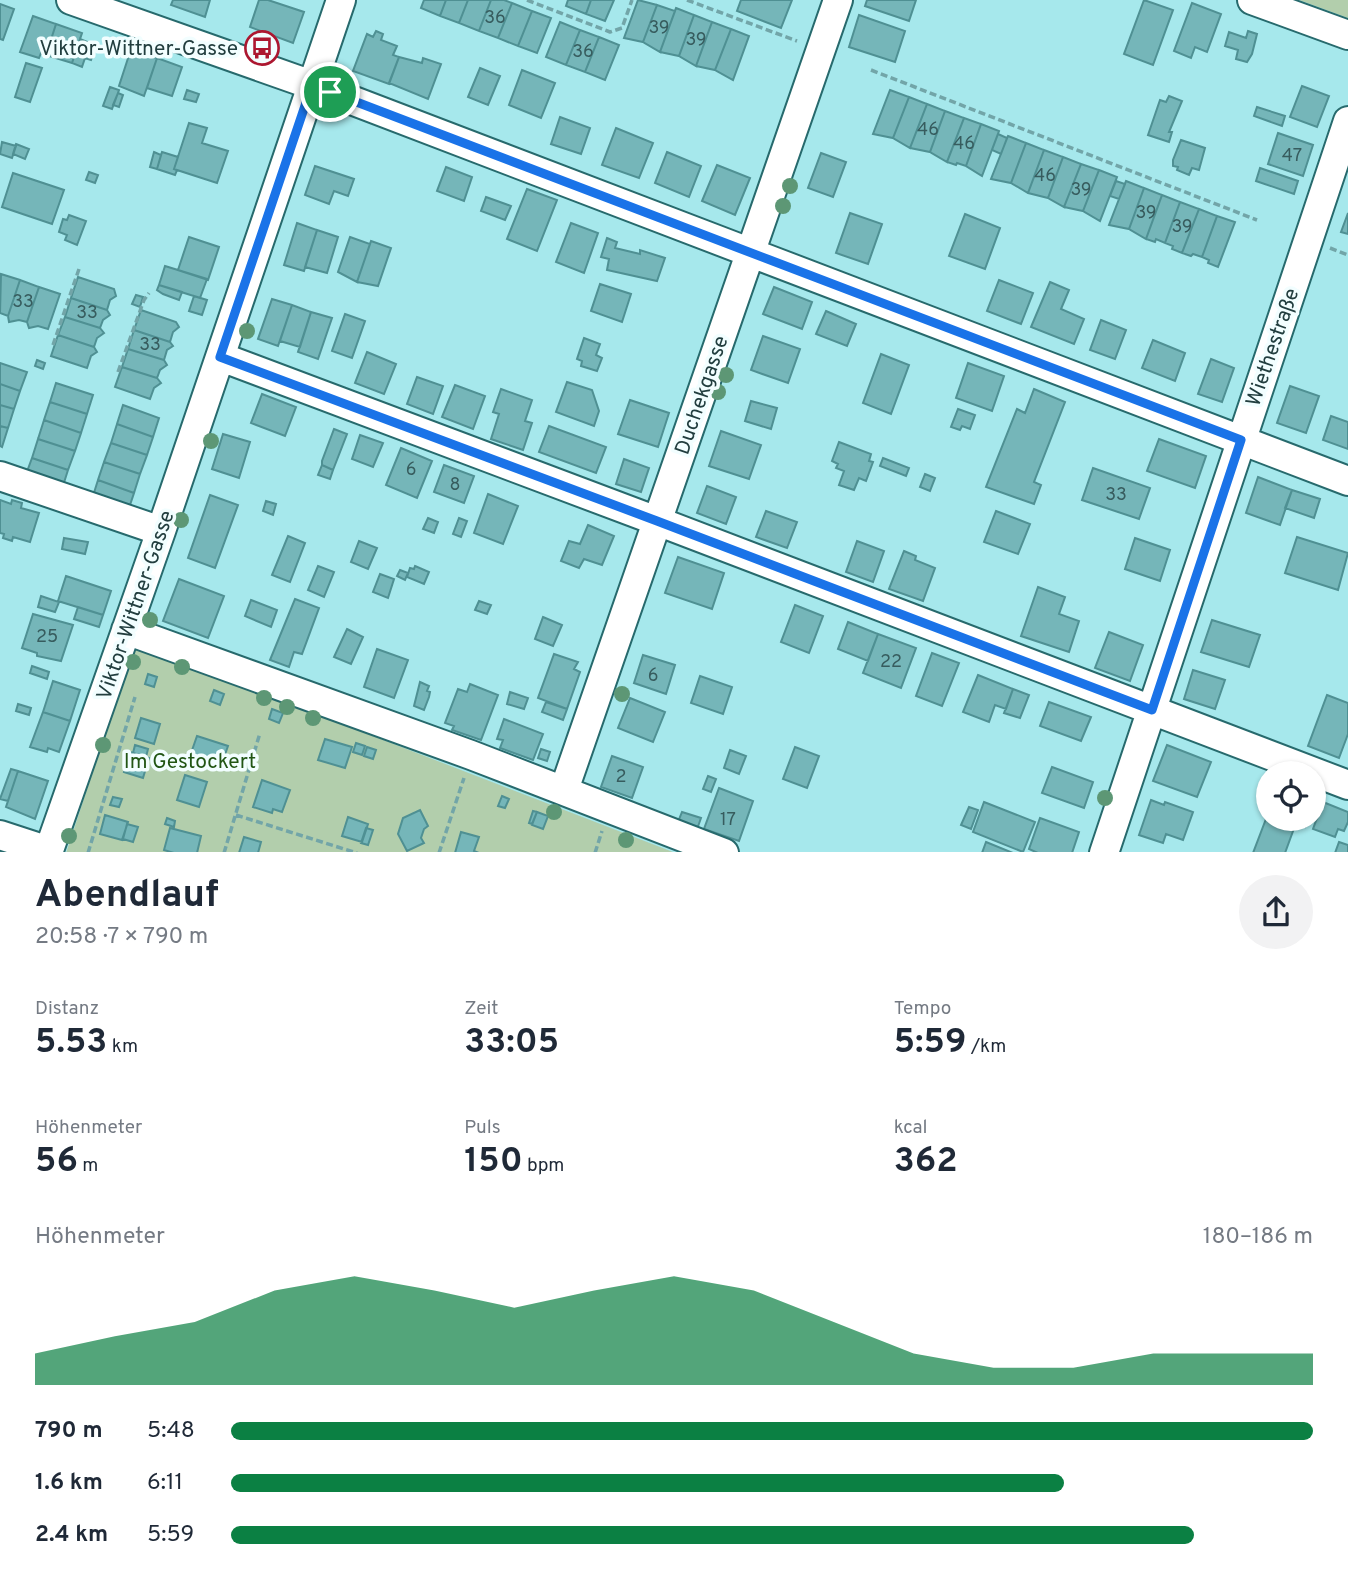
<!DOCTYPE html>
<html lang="de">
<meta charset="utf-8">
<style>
:root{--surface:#fff;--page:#f2f2f3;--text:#1f2937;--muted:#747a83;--accent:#0b8043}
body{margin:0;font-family:Overpass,sans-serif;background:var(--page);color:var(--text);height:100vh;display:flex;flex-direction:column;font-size:26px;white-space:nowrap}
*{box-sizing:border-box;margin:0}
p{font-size:23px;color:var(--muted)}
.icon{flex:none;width:38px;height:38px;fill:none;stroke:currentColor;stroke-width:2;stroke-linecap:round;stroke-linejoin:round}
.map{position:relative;height:852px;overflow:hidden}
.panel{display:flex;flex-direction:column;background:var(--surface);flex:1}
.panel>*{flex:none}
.tools{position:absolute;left:1256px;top:761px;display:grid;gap:14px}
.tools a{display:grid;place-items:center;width:70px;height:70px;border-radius:50%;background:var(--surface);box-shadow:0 2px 5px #0004;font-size:35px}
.pin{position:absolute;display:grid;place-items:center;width:60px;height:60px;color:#fff;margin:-30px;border:4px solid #fff;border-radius:50%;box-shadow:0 2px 7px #0007}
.round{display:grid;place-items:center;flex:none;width:74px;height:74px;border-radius:37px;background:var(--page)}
.overview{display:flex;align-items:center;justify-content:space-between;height:119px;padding:0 35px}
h1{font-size:38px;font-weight:700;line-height:52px}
.stats{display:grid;grid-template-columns:repeat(3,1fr);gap:10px;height:119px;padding:7px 35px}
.stats div{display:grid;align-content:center}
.stats b{font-size:35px;font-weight:700}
.stats small{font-size:19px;font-weight:400}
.stats p{font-size:19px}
.chart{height:196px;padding:14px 35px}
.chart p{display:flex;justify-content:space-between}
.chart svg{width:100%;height:126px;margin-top:7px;fill:var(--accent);opacity:.7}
ul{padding:0 35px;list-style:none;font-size:23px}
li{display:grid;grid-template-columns:112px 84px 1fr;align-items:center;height:52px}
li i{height:18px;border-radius:9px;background:var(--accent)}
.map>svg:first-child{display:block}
</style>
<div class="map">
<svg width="1348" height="853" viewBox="0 0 1348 853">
<rect width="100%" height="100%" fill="#a6e8ec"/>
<path fill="#b2ceac" d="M1299,0h49v18z
M135,644l538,208 -607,1z"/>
<path fill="#75b6b9" stroke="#4f9093" stroke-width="2" d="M173,0h37l-5,17 -34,-12z
M259,0h9l36,12 -11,31 -43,-16z
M424,0h22l-6,16 -19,-8z
M446,0h22l-9,23 -19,-7z
M468,0h23l-12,31 -20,-8z
M491,0h13l8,3 -14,35 -19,-7z
M568,0h23l-5,14 -20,-8z
M591,0h23l-9,21 -19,-7z
M638,0l19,5 -14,37 -19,-4z
M741,0h51l-11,28 -44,-17z
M867,0h49l-7,21 -44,-15z
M1144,0l29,10 -20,55 -29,-11z
M512,3l20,8 -14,35 -20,-8z
M1192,3l29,11 -14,38 -12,-5 -4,11 -17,-7z
M0,4l14,5 -11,31 -3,-1z
M657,5l18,6 -15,41 -17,-10z
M676,8l18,7 -15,41 -19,-4z
M532,11l19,7 -14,35 -19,-7z
M694,15l18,7 -16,44 -17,-10z
M859,15l46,16 -10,31 -46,-15z
M33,16l23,8 -10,31 -5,-2 -2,5 -19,-6z
M560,22l20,8 -14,35 -20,-8z
M712,22l19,7 -16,41 -19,-4z
M56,24l26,9 -10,30 -26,-8z
M731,29l18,7 -16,44 -18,-10z
M580,30l19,7 -14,35 -19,-7z
M376,31l7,3 -2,6 16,6 -4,9 6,2 -10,27 -36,-13 14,-37 6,3z
M1248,31l9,3 -5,20 -5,8 -11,-3 2,-9 -13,-4 4,-14 17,6z
M599,37l20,8 -14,35 -20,-8z
M80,39l10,4 -8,24 -10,-4z
M90,43l6,1 -5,16 -6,-2z
M131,49l26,9 -13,38 -25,-10z
M399,57l23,6 1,-5 18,6 -13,35 -39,-16z
M157,58l25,9 -10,29 -25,-8z
M26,63l16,5 -12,34 -15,-5z
M480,68l20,8 -12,29 -20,-8z
M522,70l33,13 -14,35 -32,-13z
M1302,86l27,10 -12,31 -27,-10z
M110,87l9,3 -7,19 -9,-3z
M187,90l12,4 -3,8 -12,-3z
M890,90l19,7 -16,41 -20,-4z
M118,93l5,2 -4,12 -6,-2z
M1169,96l13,5 -13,31h3l-3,10 -21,-7 12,-35 6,2z
M909,97l18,7 -17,44 -17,-10z
M927,104l18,7 -15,41 -20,-4z
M1257,107l28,9 -3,10 -28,-10z
M945,111l19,7 -17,44 -17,-10z
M560,117l30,11 -9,26 -30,-10z
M964,118l17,6 -15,42 -9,-3 -1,2 -9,-3z
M189,123l18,5 -5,15 26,8 -11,32 -43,-14z
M981,124l18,7 -17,45 -16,-10z
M616,128l37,15 -14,35 -37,-13z
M1278,133l35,12 -10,31 -35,-12z
M998,134l9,4 -6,16 -9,-4z
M1008,136l18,7 -15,40 -20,-4z
M1181,140l24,8 -6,22 -7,-2 -3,7 -12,-5 1,-3 -5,-1v-6z
M2,142l14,4 -4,12 -12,-4z
M1026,143l18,7 -16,43 -17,-10z
M16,144l13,5 -4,10 -12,-5z
M1044,150l19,7 -15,41 -20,-5z
M154,152l7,3 -4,14 -7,-2z
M162,152l16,5 -4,12 3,1 -2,5 -18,-6z
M667,152l34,14 -12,31 -34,-14z
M821,153l25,9 -13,35 -25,-9z
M1063,157l18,7 -17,43 -16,-9z
M1081,164l18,6 -16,41 -19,-4z
M717,165l33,13 -15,37 -33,-14z
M315,166l39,13 -6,17 -14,-5 -5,13 -24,-9z
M446,167l26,10 -8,24 -27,-10z
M1260,168l38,13 -4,13 -38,-13z
M1099,170l18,7 -17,44 -17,-10z
M89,172l9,3 -3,8 -9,-3z
M13,173l51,17 -12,34 -50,-17z
M1116,181l9,3 -6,15 -9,-3z
M1126,181l18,7 -15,41 -20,-4z
M1144,188l18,7 -16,44 -17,-10z
M527,189l30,11 -20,51 -30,-12z
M1162,195l18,7 -15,41 -9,-4 -1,3 -9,-3z
M486,197l25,9 -6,14 -24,-9z
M1180,202l19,7 -17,44 -10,-4 1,-3 -8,-3z
M1199,209l18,7 -15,41 -9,-3 -2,2 -9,-3z
M850,213l32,11 -14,40 -32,-11z
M1348,213v21l-7,-2z
M965,214l35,14 -15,41 -36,-13z
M69,215l17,6 -9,24 -12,-5 2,-5 -8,-3 4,-13 4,1z
M1217,216l18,6 -17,45 -10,-4 1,-3 -7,-3z
M297,223l20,7 -13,41 -20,-6z
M571,223l27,10 -14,40 -28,-11z
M317,230l21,7 -11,36 -22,-6z
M189,237l30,10 -11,33 -30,-10z
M350,237l20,7 -13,38 -19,-10z
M607,238l10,4 -2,6 25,6v-4l25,8 -8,23 -50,-11 2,-11 -8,-2z
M371,241l20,7 -13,38 -21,-4z
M165,266l42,13 -7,19 -41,-13z
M1,274l19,6 -12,36 -8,-3z
M78,277l36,12 2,7 -6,4 -3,10 -36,-12z
M20,280l19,7 -12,35 -8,-2 -10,2 -1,-6z
M999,280l34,13 -12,31 -34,-13z
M1050,282l19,8 -8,19 23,10 -10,25 -43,-17z
M600,284l31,10 -9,28 -31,-11z
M159,285l23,7 -3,8 -16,-6 -6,-4z
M39,287l21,7 -12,35 -10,-3 -9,2 -2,-6z
M774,287l38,15 -10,27 -39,-15z
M136,295l7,2 -3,10 -8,-3z
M194,296l13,4 -5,15 -13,-4z
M71,298l36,12 3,5 -7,5 -3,8 -35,-11z
M272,299l20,6 -14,41 -20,-7z
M292,305l19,7 -11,35 -20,-6z
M141,310l35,12 3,5 -6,5 -3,10 -36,-12z
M826,311l30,13 -9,22 -31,-12z
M311,312l21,6 -14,41 -20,-7z
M345,314l20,7 -13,37 -20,-7z
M65,317l35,11 4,5 -7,5 -3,9 -36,-12z
M1101,320l25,10 -11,29 -25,-9z
M134,330l36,12 3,4 -6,4 -3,10 -36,-11z
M58,335l36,12 3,5 -6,4 -4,12 -36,-12z
M763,336l37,13 -12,34 -37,-13z
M584,338l16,6 -4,11 6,3 -5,13 -16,-5 1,-5 -5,-2z
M1153,340l32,13 -10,28 -33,-13z
M128,349l36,11 3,5 -7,5 -3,8 -35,-11z
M367,352l29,12 -12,30 -29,-11z
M881,354l28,11 -18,49 -28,-11z
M1211,359l23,9 -12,34 -24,-8z
M37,360l8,3 -2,6 -8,-3z
M0,363l27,9 -7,19 -20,-7z
M968,363l36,13 -12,35 -36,-13z
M122,367l35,11 4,5 -7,5 -4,11 -35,-12z
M417,377l26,9 -10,28 -26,-10z
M567,382l25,8 7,21 -5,15 -38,-14z
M56,383l37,12 -6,19 -37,-12z
M0,384l20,7 -6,18 -14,-4z
M455,385l30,11 -12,33 -31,-12z
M1290,386l29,10 -13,37 -29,-10z
M501,389l31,11 -7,21 7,2 -9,27 -32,-11 8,-25 -6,-2z
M1034,389l31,13 -31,80 7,3 -7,19 -48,-17 31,-78 8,4z
M262,394l34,13 -11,29 -34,-13z
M630,400l39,13 -11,34 -40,-13z
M751,401l26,7 -6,21 -26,-8z
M50,402l37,12 -6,19 -37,-13z
M0,405l14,4 -6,19 -8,-2z
M123,405l36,13 -6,19 -36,-13z
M958,409l17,6 -5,14 -8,-3 -2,4 -9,-3z
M1331,416l17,6v27l-25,-9z
M44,420l37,13 -6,18 -37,-12z
M117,424l36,13 -6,18 -36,-12z
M0,426l8,2 -6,19 -2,-1z
M549,426l57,21 -10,26 -57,-21z
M334,429l13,5 -14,36 -11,-5v-4z
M721,431l40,14 -12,34 -40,-13z
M223,434l27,8 -11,36 -27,-9z
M360,435l23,8 -10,24 -21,-8z
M38,439l37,12 -7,19 -36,-12z
M1159,439l47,17 -11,32 -48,-17z
M839,442l32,12 -2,7 4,1 -7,19 -7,-3 -5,12 -15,-5 5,-14 -8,-3 2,-4 -6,-3z
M111,443l36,12 -7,19 -36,-12z
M401,448l31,13 -15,37 -31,-13z
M32,458l36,12 -6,19 -37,-12z
M883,458l26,10 -3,8 -26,-10z
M624,459l25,9 -8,24 -25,-8z
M104,462l36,12 -6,19 -36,-13z
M322,465l11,5 -3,9 -12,-4z
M444,465l30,11 -10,27 -30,-11z
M1093,468l57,20 -11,31 -57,-19z
M925,474l10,4 -5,13 -10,-4z
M1258,477l34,13 -12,35 -34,-12z
M98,480l36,13 -6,18 -36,-12z
M707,486l29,11 -10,27 -29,-11z
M1292,490l28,9 -6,19 -29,-10z
M488,494l30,12 -15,38 -29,-11z
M210,495l28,10 -23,63 -27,-10z
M0,500l11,4 1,-4 10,3 -1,5 18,5 -9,29 -17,-5 -1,4 -9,-3 1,-4 -4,-1z
M266,501l10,3 -3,11 -10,-4z
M766,511l31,11 -10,26 -31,-11z
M996,511l34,13 -12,30 -34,-12z
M428,518l10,4 -4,11 -11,-4z
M459,518l8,3 -6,16 -8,-3z
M588,525l26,11 -12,29 -18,-6 -5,9 -18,-7 8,-20 11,3z
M288,536l17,7 -15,39 -18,-7z
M1297,537l51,16 -10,37 -53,-17z
M64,538l24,4 -3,12 -23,-5z
M1135,538l35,12 -10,31 -35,-12z
M359,541l18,7 -9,21 -17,-7z
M857,541l27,10 -11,31 -27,-10z
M904,551l12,5 -1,4 20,8 -12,33 -34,-12z
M678,557l46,16 -12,36 -47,-16z
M318,566l16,6 -10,25 -16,-7z
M415,566l14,6 -5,12 -17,-7 3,-9 4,1z
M400,570l8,3 -3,7 -8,-4z
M380,574l14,5 -6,19 -15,-6z
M66,576l45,15 -8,24 -45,-14z
M179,579l45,17 -16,42 -45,-17z
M1038,587l27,10 -6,17 20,7 -10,31 -48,-16z
M41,596l18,6 -4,10 -17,-5z
M295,599l24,9 -17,46 -8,-2 -5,15 -19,-7z
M251,600l26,10 -6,17 -26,-11z
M479,601l12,4 -4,9 -12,-4z
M795,605l28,11 -14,37 -28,-11z
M78,607l25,8 -4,12 -25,-8z
M33,614l40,11 -12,36 -24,-5v-3l-15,-5z
M543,617l19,8 -9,21 -18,-7z
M1212,620l48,15 -11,32 -48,-15z
M848,622l30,12 -10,27 -30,-12z
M347,629l16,8 -12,27 -17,-7z
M1109,632l34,13 -13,36 -35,-13z
M878,634l38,14 -15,40 -38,-15z
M377,649l31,11 -14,38 -30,-11z
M932,653l27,10 -17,43 -26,-10z
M554,654l24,8 -4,7 6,3 -13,37 -29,-11z
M643,655l32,10 -9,29 -32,-11z
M32,666l17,6 -2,7 -17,-6z
M1193,670l32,10 -10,29 -31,-10z
M148,674l9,3 -3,10 -9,-3z
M978,675l35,14 -7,20 -11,-4 -6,17 -26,-10z
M700,676l32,11 -9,27 -32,-11z
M53,681l27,9 -10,31 -27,-9z
M420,682l9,4 -2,5 3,1 -1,5 -5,13 -10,-4z
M470,684l28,11 -17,45 -29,-10 2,-4 -9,-3 13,-34 9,3z
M1013,689l16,6 -9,23 -16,-5z
M214,690l10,4 -4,11 -10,-4z
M510,692l18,6 -4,11 -17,-5z
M1327,695l21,8v31l-9,24 -31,-12z
M630,698l35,14 -12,30 -35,-14z
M546,702l21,7 -4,11 -21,-8z
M1049,702l42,15 -10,24 -41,-15z
M18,704l13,4 -2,7 -13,-4z
M272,709l11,4 -4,10 -10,-4z
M43,712l27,9 -11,31 -11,-4 -1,4 -17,-5z
M141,718l19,6 -6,20 -19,-6z
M504,719l39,15 -10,26 -33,-12 3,-8 -6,-1z
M197,736l31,10 -7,20 -31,-10z
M325,739l27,8 -7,21 -27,-8z
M356,743l9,3 -3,9 -9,-3z
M135,745l13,4 -2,8 -13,-4z
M1167,745l44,17 -14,35 -44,-16z
M367,747l9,3 -3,9 -9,-3z
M795,747l24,9 -12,32 -24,-9z
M541,749l9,3 -3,9 -9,-3z
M730,750l16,6 -7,18 -15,-6z
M130,752l19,6 -6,20 -19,-6z
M612,756l31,11 -11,31 -31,-11z
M1052,767l41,15 -9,26 -42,-15z
M11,769l7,2 -10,30 -8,-2z
M18,771l30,10 -13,38 -29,-12z
M185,775l22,7 -8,25 -22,-7z
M708,776l8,3 -5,13 -8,-3z
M262,780l28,10 -8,22 -9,-3 -1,4 -19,-6z
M719,788l34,13 -14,40 -35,-12z
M502,796l7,3 -4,9 -7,-2z
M113,797l9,2 -3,8 -9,-2z
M1151,800l13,5 1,-3 28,10 -10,28 -17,-6 -3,9 -24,-8z
M984,802l51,20 -12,30 -50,-20z
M1323,802l25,10v10l-4,9 -6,-2 -3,8 -22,-8z
M969,807l9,3 -7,19 -10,-4z
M420,810l8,16 -4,3 -3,9 3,5 -17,8 -9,-17 5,-16z
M533,811l4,1 -5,12 -3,-1z
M1269,811v8h39l-3,8 -9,-4 -11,30h-32z
M537,812l11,4 -5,13 -11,-4z
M682,812l19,6 -6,17 -19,-8z
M105,815l23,7 -6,18 -22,-6z
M348,817l20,7 -6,18 -20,-6z
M167,818l8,3 -1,6 -9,-3z
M1040,818l39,14 -7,21h-34l-9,-4z
M127,824l11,3 -5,15 -10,-3z
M170,828l31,8 -4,17h-23l-10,-3z
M366,828l7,2 -5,15 -7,-2z
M461,832l18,5 -5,14 5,2h-24z
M244,837l17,5 -3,11h-19z
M986,842l27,11h-31z
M1339,842l9,3v8h-13z"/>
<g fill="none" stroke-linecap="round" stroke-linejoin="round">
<g stroke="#276a6d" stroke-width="32">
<path id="minor" d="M71,0l241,85 1036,396
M1252,0l96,35
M221,357l436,164 691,264
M0,476l161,55
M126,630l345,125 253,98
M564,790l274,-790
M0,835l49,16
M48,853l113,-322 180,-531
M1104,853l244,-732"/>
</g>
<path stroke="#72a5a8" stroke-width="3.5" stroke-dasharray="7 3.5" stroke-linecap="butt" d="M527,0l83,32 12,-4 10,-28
M687,0l110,41
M871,70l386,150
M1330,248l18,7
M53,345l26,-76
M118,372l26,-72 5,-7
M236,815l121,38
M88,853l47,-156
M224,853l36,-120
M439,853l25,-75
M595,853l7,-22"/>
<use href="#minor" stroke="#fff" stroke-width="28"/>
</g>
<g fill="#5d9775">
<circle cx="790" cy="186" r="8"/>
<circle cx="783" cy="206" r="8"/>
<circle cx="247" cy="331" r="8"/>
<circle cx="726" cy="375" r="8"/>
<circle cx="718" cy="392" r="8"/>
<circle cx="211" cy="441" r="8"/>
<circle cx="181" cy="520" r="8"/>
<circle cx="150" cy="620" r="8"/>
<circle cx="133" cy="662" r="8"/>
<circle cx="182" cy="667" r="8"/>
<circle cx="622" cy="694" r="8"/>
<circle cx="264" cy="698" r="8"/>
<circle cx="287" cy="707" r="8"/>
<circle cx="313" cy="718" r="8"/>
<circle cx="103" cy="745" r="8"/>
<circle cx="1105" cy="798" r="8"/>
<circle cx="554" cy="812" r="8"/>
<circle cx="69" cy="836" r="8"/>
<circle cx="626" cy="840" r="8"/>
</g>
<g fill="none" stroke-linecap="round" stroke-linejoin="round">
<g stroke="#fff" stroke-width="14">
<path id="route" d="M312,85l929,355 -89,270 -495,-189 -437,-164z"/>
</g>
<use href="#route" stroke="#1a73e8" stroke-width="9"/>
</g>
<defs>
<g id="bus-ring" transform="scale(1.75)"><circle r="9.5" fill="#f2feff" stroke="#ac1730" stroke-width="1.5"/><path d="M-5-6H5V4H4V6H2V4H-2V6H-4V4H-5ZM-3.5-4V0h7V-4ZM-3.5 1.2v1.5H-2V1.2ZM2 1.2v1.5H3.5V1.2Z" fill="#ac1730"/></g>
</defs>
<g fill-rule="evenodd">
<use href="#bus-ring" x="262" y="48"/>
</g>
<g text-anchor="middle" stroke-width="7" stroke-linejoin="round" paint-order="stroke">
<g font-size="18" fill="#375c5e">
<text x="495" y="23">36</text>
<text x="659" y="33">39</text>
<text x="696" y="45">39</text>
<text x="583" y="57">36</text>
<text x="928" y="135">46</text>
<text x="964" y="149">46</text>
<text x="1292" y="161">47</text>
<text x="1045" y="181">46</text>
<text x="1081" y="195">39</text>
<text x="1146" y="218">39</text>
<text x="1182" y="232">39</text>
<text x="23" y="307">33</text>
<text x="87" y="318">33</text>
<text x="150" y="350">33</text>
<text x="411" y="475">6</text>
<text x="455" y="490">8</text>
<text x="1116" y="500">33</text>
<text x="47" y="642">25</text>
<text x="891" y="667">22</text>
<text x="653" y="681">6</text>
<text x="621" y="782">2</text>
<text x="728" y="825">17</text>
</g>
<g font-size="21" fill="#223e3f" stroke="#f2feff" text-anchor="end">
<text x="238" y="55">Viktor-Wittner-Gasse</text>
</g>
<g font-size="21" fill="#223e3f" stroke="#f2feff">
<text transform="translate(1272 347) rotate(-71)" y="7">Wiethestraße</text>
<text transform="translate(701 395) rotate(-71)" y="7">Duchekgasse</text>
<text transform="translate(135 605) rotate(-71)" y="7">Viktor-Wittner-Gasse</text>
</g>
<g font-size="21" fill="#215514" stroke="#f2feff">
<text x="190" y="768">Im Gestockert</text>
</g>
</g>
</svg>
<div class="tools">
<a><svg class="icon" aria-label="locate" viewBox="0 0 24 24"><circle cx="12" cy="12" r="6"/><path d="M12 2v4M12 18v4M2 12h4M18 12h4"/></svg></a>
</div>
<div class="pin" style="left:330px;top:92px;background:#1e9e55"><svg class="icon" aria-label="arrive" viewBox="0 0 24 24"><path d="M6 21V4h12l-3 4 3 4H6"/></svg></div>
</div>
<section class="panel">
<div class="overview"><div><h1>Abendlauf</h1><p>20:58 · 7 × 790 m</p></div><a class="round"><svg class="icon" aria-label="share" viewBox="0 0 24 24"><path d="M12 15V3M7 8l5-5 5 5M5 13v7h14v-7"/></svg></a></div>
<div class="stats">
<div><p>Distanz</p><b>5.53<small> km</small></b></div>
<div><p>Zeit</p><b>33:05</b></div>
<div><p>Tempo</p><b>5:59<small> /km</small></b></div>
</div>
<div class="stats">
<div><p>Höhenmeter</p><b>56<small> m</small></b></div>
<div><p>Puls</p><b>150<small> bpm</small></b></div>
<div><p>kcal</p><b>362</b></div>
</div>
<div class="chart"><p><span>Höhenmeter</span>180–186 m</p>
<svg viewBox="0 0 160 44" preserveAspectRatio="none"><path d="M0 44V33L10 27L20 22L30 11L40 6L50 11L60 17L70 11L80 6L90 11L100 22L110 33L120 38L130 38L140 33L150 33L160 33V44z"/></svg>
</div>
<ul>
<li><b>790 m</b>5:48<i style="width:100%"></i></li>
<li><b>1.6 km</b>6:11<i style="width:77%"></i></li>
<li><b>2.4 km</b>5:59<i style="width:89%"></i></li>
</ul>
</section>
